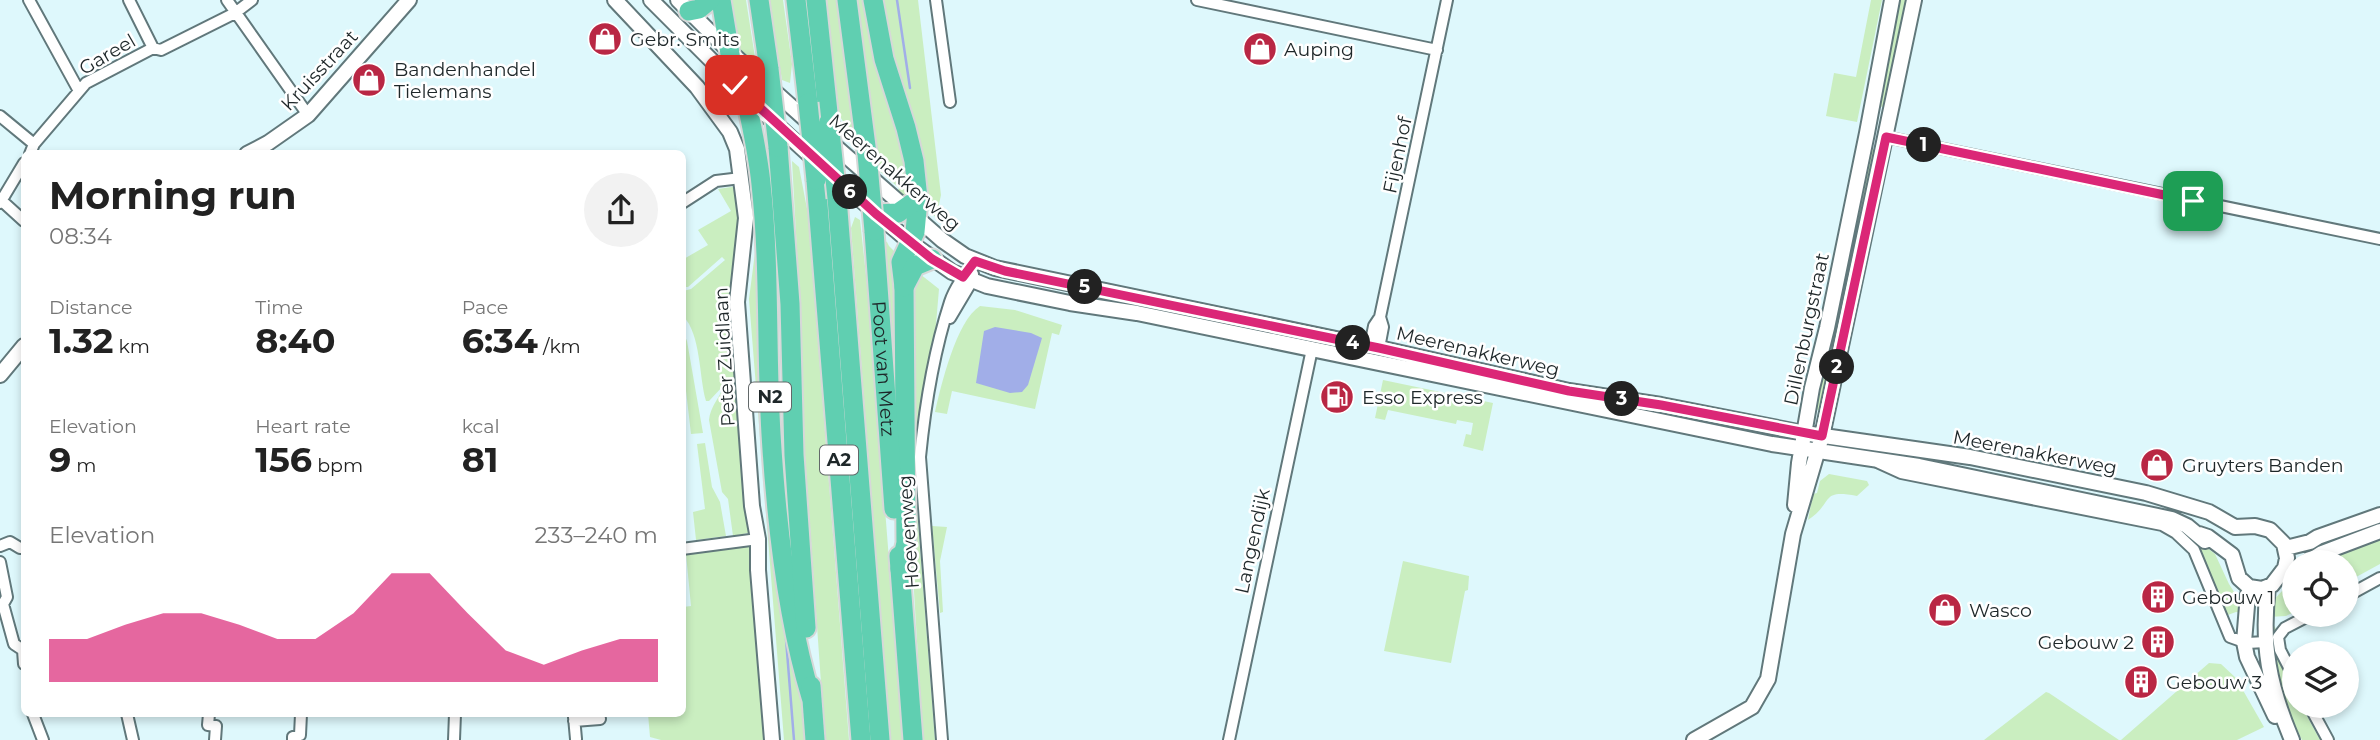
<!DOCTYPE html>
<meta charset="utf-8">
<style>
:root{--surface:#fff;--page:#f2f2f2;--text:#222;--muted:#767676;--accent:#db2777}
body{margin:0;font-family:Montserrat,sans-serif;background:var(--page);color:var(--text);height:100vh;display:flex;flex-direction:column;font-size:26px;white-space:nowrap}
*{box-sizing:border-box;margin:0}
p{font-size:23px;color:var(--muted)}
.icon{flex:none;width:38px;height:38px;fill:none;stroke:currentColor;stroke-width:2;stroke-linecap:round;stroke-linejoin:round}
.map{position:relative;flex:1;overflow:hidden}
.panel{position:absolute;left:21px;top:150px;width:665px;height:567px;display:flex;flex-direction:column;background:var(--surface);border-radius:10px;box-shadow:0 4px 10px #0003}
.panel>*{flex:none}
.controls{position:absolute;left:2282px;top:550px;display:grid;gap:14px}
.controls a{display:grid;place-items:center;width:77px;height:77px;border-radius:50%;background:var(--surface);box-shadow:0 4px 10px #0003;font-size:35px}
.pin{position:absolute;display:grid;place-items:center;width:60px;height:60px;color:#fff;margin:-30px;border-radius:14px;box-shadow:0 4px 10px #0006}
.km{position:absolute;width:35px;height:35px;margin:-18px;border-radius:50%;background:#222;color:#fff;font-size:19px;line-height:35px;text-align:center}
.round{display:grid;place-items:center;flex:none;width:74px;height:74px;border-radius:37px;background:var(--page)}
.head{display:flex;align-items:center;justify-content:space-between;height:119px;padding:0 28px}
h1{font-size:38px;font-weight:700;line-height:52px}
.metrics{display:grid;grid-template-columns:repeat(3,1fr);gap:10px;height:119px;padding:7px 28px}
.metrics div{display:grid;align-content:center}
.metrics b{font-size:35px;font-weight:700}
.metrics small{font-size:19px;font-weight:400}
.metrics p{font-size:19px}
.chart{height:196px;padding:14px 28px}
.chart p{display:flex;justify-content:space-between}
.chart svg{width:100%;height:126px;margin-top:7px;fill:var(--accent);opacity:.7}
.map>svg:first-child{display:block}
</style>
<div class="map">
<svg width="2380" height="740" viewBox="0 0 2380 740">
<rect width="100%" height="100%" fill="#def8fc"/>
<path fill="#caeec0" d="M726,0h20l11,70 -24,-20z
M769,0h14l9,64 -2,19 -8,-3z
M827,0h11l16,142 -7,-5 -1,-11 -7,-11z
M853,0h15l37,154 4,46 -12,-7 2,-5 -24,-21z
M879,0h39l23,195 -3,14 3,8 -5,1 -8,-9 -3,-8z
M1871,0h11l-25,122 -31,-6 8,-43 22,4z
M1898,0h11l-22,106 -7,1 -3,-2z
M1871,148l4,1 1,2 -54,260 -7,-2 53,-260z
M792,161l7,6 9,47 41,526h-24l-20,-285 -5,-150z
M738,186l10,347 -15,3 -5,-37 -6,-7 -13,-72c1,-13 11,-23 16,-36l-16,17h-3c-7,-24 -5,-67 -23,-85v-25l8,-2 34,-29 -3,-3 -34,30h-5l-1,-27 26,-15 -10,-15 33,-19 -13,-22z
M855,217l5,3 9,83 34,437h-13l-39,-512z
M882,240l5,2 2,4 9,9 4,255z
M756,245l49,495h-21l-35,-441z
M920,274l19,15 -4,47 -18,91 -4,31 22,282h-12l-14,-231 4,-220z
M980,306l35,4 47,15 -3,10 -7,-2 -17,76 -83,-18 -5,23 -12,-2c6,-26 21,-91 45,-106z
M682,329l5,12 16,92 -12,1 -8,-69z
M1383,380l110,23 -10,48 -20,-5 3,-12 5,1 2,-12 -16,-3 -1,4 -68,-14 -3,10 -10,-2z
M705,443l7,44 8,15 6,34 -30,4 -3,-28 12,-3 -8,-65z
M1829,474l38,7 2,4 -12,11c-38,-7 -22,6 -49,24l5,-26 4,-1 3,-12z
M932,526l15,1 -7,34 3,51 -3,1z
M2177,529l15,7 23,18 14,30 14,22 -1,7 -6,-1 -11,4 -25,-63 -9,-14z
M2380,537v27l-33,18v-20h-30z
M749,546l19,194h-107l-11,-3 -2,-23h34l1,-107 8,-1 -5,-52z
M1403,561l66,15 -1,14 -3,1 -14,72 -67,-12z
M2294,578v34l-8,4 -18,1 2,-13z
M2268,624h5l3,5c-13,22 15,44 18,65 1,3 0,7 0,11h7l19,35h-18c-20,-40 -27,-72 -34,-116z
M2209,663l12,1 15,14 28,49 -27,13h-116z
M2046,692l3,1 70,47h-135z"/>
<path fill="#a1aee8" d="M995,327l36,6 11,5 -14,47 -6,7 -12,1 -34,-10 8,-52z"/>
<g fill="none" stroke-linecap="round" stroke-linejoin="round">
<path stroke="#a1aee8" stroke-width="2.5" d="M897,0l13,88
M786,639l8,101"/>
<g stroke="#61787b" stroke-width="14">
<path id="street" d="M29,0l50,91
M129,0l24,48
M227,0l81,115
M936,0l14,102
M1197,0l240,50
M0,116l34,28
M1886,137l494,102
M30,154l4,-10 52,-61 67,-35 8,2 74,-37 17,-13
M2,201l22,20
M0,203l24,-40
M682,203l34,-22 25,-3
M950,318l22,-37 1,-7
M1370,346l4,-20 6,-9 67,-317
M1379,348l4,-21 -3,-10
M1879,463l22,10 261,52 14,8 18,17 36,87 17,6 19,-1
M0,546l10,-4 10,6h4
M682,549l76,-10
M0,562l7,35 -4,7 11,40 9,6 1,14
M2347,596l33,-18
M2294,677l-14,-27 -2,-13 7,-9 27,-14
M2309,705l19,35
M33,714l10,26
M127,714l6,26
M209,714l-1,11 8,1 -1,14
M574,717l2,22
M574,721l26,-2 -1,-5
M293,740v-3l7,-2 1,-21
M454,740l1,-26
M942,740l-22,-283c5,-51 14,-106 30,-155 5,-15 16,-29 25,-41
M1229,740l83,-391"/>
</g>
<g stroke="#61787b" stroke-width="18">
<path id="secondary" d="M615,0l82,87 33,45 7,17 9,69 -9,84 15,204 6,33v31l14,170
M651,0l114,114 50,46
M678,0l51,51 84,75
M828,140l114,100 23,16 30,12 384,80 190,43 92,14 142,28 167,24 176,36 63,19 26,15 20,-1 15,4 14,14 3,14 -2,10 -13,17 -10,4 -13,-2 -10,-9 -7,-23 -24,-18 -9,-3
M247,154l21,-11 40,-28 101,-115
M833,176l78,67 41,29 35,14 83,17 67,10 635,131 147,22 253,53 15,7 18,15
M0,375l24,-29
M1795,505l4,-42 13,-75 15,-60 40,-195 25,-133
M2286,548l24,-6 8,-5 62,-22
M2308,562l14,-9 58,-22
M2268,587c-7,58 1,99 24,153
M2248,594l-4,48 3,15 28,59
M1694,740l58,-33 16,-28 25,-145 29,-98 92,-436"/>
</g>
<g stroke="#d6d8d8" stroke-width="23">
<g id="highway">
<path d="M721,0l14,84"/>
<path d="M759,0l10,69"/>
<path d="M796,0l12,103"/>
<path d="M816,0l13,122"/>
<path d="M847,0l20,154"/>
<path d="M873,0l11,59 22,69 8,33 4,38 -3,33 -14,30 3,25 2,256 -6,26"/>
<path d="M689,11l10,-2 11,-9"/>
<path d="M767,86l-16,-1 -6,9c6,30 13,59 16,90 9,83 5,166 10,250 5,83 16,184 40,263"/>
<path d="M778,147l12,157 4,151 12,173"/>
<path d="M816,180l45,560"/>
<path d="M837,198l43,542"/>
<path d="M876,214l22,-1 20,-14"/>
<path id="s1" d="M874,231l20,278"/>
<path d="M904,287l11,-21 17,-7"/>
<path d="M899,556l14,184"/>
<path d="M811,686l4,54"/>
</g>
</g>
<use href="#street" stroke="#fff" stroke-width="10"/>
<use href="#secondary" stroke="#fff" stroke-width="14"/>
<use href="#highway" stroke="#60cfb1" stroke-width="19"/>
<g stroke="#d6d8d8" stroke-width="23" stroke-linecap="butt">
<path id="highway-bridge" d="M769,69l9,78
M808,103l8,77
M829,122l8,76
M867,154l7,77"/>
</g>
<use href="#highway-bridge" stroke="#60cfb1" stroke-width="19"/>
</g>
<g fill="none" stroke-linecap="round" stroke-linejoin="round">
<g stroke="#fff" stroke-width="14">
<path id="route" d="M735,85l141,129 56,45 31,18 12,-16 30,10 374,77 190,43 92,14 161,31 64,-299 307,64"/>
</g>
<use href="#route" stroke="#db2777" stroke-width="9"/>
</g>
<defs>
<g id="shop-disc" transform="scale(1.75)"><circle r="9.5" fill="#b92744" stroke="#fff"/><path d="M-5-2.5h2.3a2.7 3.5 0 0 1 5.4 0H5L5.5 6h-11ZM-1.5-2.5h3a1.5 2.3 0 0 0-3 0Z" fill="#fff"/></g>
<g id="fuel-disc" transform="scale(1.75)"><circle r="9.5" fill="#b92744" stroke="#fff"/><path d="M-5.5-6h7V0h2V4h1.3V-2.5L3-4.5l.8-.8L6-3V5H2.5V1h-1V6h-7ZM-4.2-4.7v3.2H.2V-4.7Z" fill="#fff"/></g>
<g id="building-disc" transform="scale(1.75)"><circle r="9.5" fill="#b92744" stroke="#fff"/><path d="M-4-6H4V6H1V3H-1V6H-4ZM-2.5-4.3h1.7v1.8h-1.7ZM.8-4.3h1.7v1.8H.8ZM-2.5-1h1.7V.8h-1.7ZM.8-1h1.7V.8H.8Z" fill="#fff"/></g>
</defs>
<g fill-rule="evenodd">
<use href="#shop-disc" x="605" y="39"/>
<use href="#shop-disc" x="1260" y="49"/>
<use href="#shop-disc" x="369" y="80"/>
<use href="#fuel-disc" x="1337" y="397"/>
<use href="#shop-disc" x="2157" y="465"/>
<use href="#building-disc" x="2158" y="597"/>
<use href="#shop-disc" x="1945" y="610"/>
<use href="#building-disc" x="2158" y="642"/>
<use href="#building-disc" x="2141" y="682"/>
</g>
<g text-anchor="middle" stroke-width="5" stroke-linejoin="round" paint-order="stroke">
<g fill="#fff" stroke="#626869" stroke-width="2">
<rect x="749" y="382.5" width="42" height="29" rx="5"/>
<rect x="820" y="445.5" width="38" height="29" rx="5"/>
</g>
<g font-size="18" font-weight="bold" fill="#1e2729">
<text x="770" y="403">N2</text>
<text x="839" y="466">A2</text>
</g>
<g font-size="19" fill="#1e2729" stroke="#fff" text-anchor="start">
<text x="630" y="46">Gebr. Smits</text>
<text x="1284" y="56">Auping</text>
<text x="394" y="76">Bandenhandel<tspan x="394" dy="22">Tielemans</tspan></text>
<text x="1362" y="404">Esso Express</text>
<text x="2182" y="472">Gruyters Banden</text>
<text x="2182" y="604">Gebouw 1</text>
<text x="1969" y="617">Wasco</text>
<text x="2134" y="649" text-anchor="end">Gebouw 2</text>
<text x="2166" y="689">Gebouw 3</text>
</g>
<g font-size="19" fill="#1e2729" stroke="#fff">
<text transform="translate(107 54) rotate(-30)" y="7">Gareel</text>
<text transform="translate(319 70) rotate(-47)" y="7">Kruisstraat</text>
<text transform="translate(1397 155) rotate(-78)" y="7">Fijenhof</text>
<text transform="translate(895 172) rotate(41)" y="7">Meerenakkerweg</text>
<text transform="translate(1806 329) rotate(-78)" y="7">Dillenburgstraat</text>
<text transform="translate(1478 351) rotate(13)" y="7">Meerenakkerweg</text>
<text transform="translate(724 357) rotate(-93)" y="7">Peter Zuidlaan</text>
<text dy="7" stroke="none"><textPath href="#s1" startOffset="138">Poot van Metz</textPath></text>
<text transform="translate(2035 452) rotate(11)" y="7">Meerenakkerweg</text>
<text transform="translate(908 532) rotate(-94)" y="7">Hoevenweg</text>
<text transform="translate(1252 541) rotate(-78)" y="7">Langendijk</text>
</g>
</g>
</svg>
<div class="controls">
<a><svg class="icon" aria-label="locate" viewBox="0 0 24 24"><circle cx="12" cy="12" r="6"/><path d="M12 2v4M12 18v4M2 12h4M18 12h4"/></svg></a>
<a><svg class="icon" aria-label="layers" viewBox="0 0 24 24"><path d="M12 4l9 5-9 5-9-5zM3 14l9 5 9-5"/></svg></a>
</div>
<div class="pin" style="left:2193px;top:201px;background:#1e9e55"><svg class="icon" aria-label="arrive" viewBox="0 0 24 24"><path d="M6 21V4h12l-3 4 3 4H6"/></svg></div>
<div class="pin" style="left:735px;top:85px;background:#d93025"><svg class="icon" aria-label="check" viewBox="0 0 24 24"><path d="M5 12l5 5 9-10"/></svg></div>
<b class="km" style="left:1924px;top:145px">1</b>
<b class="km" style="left:1837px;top:367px">2</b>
<b class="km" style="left:1622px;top:399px">3</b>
<b class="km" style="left:1353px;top:343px">4</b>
<b class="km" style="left:1085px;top:287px">5</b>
<b class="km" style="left:850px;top:192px">6</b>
<section class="panel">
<div class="head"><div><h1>Morning run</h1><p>08:34</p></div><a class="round"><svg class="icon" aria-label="share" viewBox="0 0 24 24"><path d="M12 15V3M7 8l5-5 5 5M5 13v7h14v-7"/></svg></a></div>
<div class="metrics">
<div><p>Distance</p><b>1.32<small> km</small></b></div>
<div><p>Time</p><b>8:40</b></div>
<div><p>Pace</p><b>6:34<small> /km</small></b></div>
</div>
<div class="metrics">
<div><p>Elevation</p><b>9<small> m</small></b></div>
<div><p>Heart rate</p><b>156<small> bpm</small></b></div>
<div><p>kcal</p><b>81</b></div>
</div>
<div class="chart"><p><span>Elevation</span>233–240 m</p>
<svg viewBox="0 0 160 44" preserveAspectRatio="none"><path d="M0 44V29L10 29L20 24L30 20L40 20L50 24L60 29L70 29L80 20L90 6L100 6L110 20L120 33L130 38L140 33L150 29L160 29V44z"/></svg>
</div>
</section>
</div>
